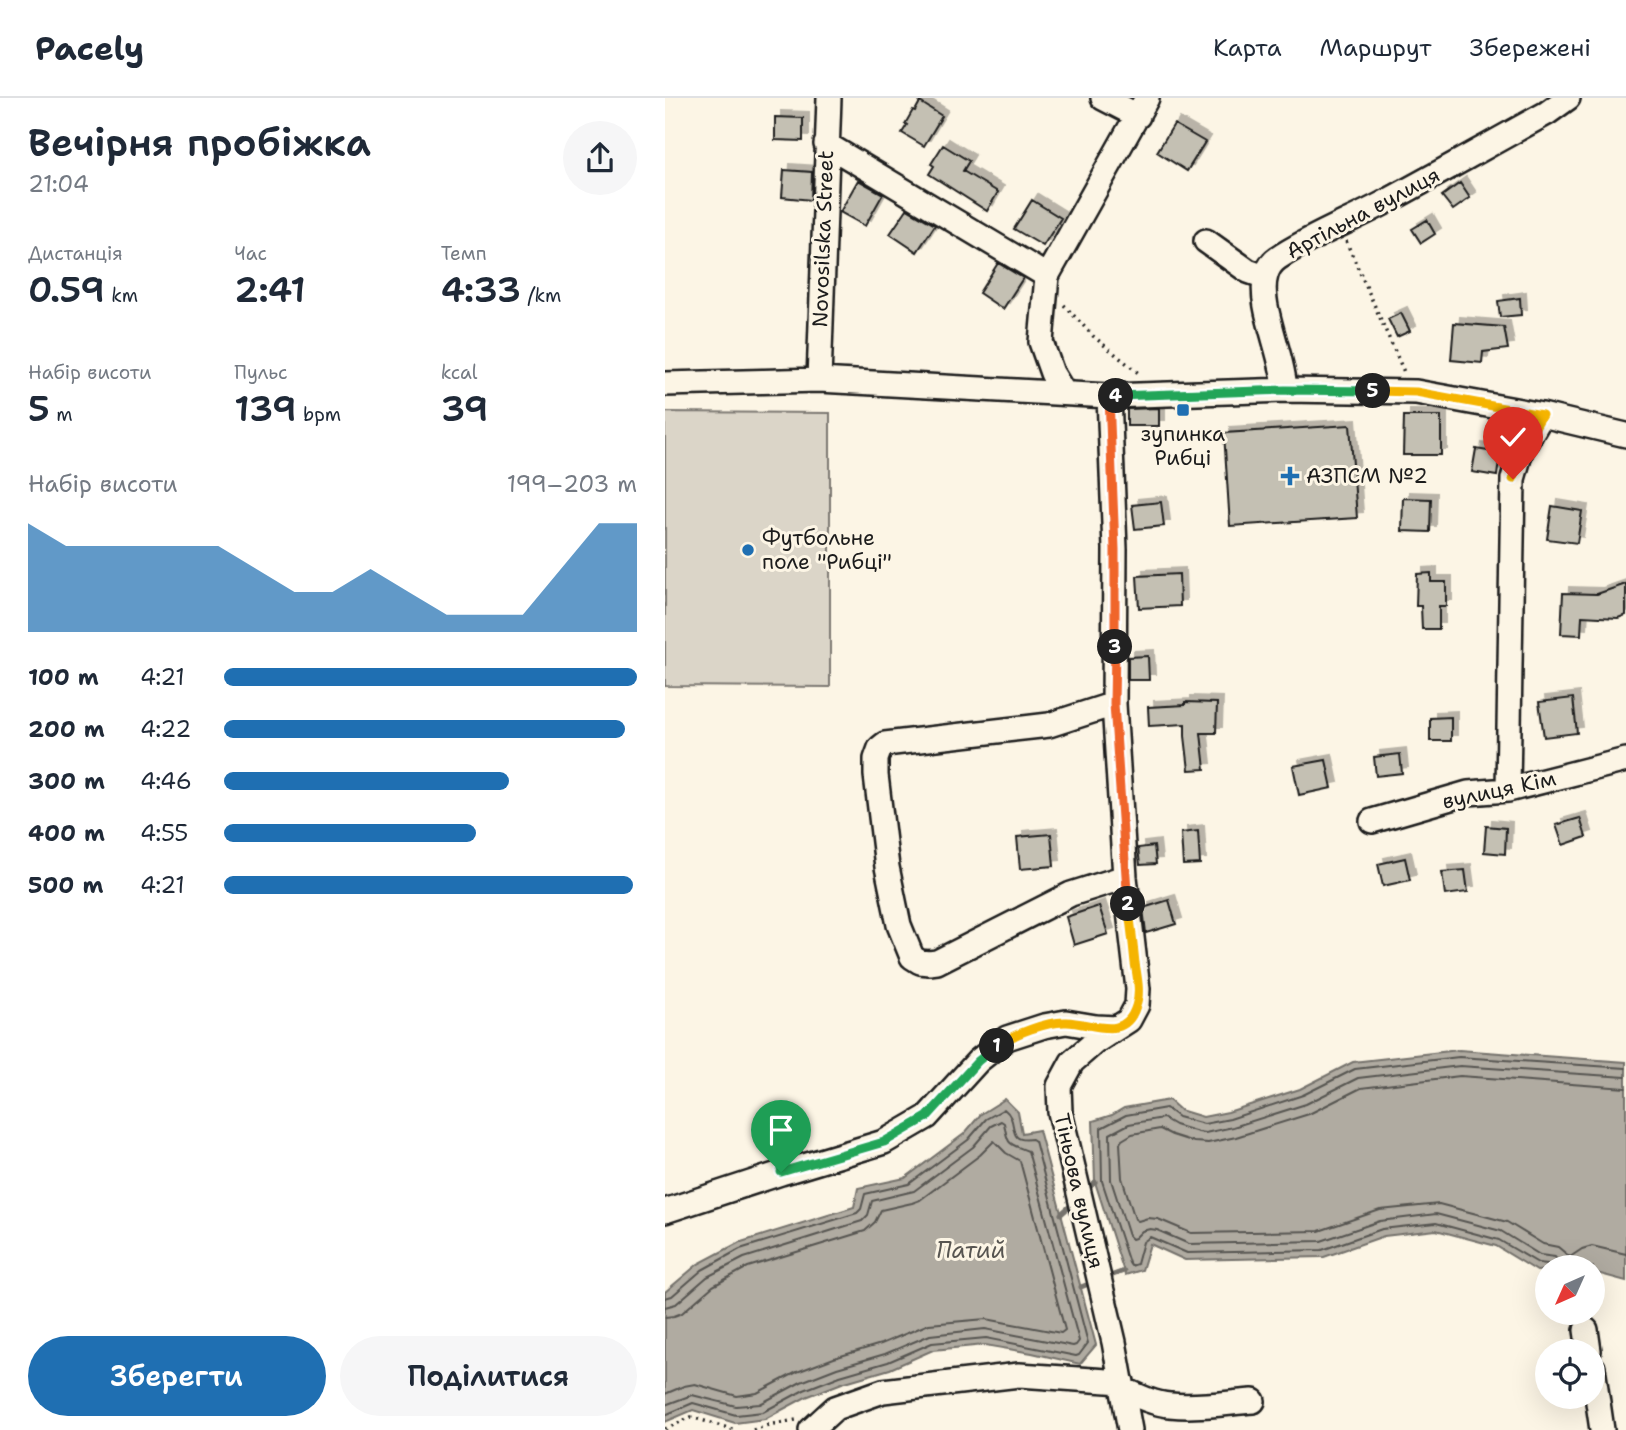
<!DOCTYPE html>
<html lang="uk">
<meta charset="utf-8">
<style>
:root{--surface:#fff;--page:#f6f6f7;--text:#1f2937;--muted:#747a83;--line:#e0e1e3;--accent:#1f6fb2}
body{margin:0;font-family:"Shantell Sans",sans-serif;background:var(--page);color:var(--text);height:100vh;display:flex;flex-direction:column;font-size:26px;white-space:nowrap}
*{box-sizing:border-box;margin:0}
p{font-size:23px;color:var(--muted)}
.icon{flex:none;width:38px;height:38px;fill:none;stroke:currentColor;stroke-width:2;stroke-linecap:round;stroke-linejoin:round}
.map{position:relative;flex:1;overflow:hidden}
.details{display:flex;flex-direction:column;background:var(--surface);width:665px}
.details>*{flex:none}
.needle{width:46px;rotate:225deg}
.controls{position:absolute;left:870px;top:1157px;display:grid;gap:14px}
.controls a{display:grid;place-items:center;width:70px;height:70px;border-radius:50%;background:var(--surface);box-shadow:0 7px 28px #0002;font-size:35px}
.pin{position:absolute;display:grid;place-items:center;width:60px;height:60px;color:#fff;margin:-72px -30px;border-radius:50% 50% 50% 0;rotate:-45deg;box-shadow:0 0 7px #0007}
.pin .icon{rotate:45deg}
.km{position:absolute;width:35px;height:35px;margin:-18px;border-radius:50%;background:#222;color:#fff;font-size:19px;line-height:35px;text-align:center}
.round{display:grid;place-items:center;flex:none;width:74px;height:74px;border-radius:37px;background:var(--page)}
.overview{display:flex;align-items:center;justify-content:space-between;height:119px;padding:0 28px}
h1{font-size:38px;font-weight:600;line-height:52px}
.figures{display:grid;grid-template-columns:repeat(3,1fr);gap:10px;height:119px;padding:7px 28px}
.figures div{display:grid;align-content:center}
.figures b{font-size:35px;font-weight:600}
.figures small{font-size:19px;font-weight:400}
.figures p{font-size:19px}
.chart{height:196px;padding:14px 28px}
.chart p{display:flex;justify-content:space-between}
.chart svg{width:100%;height:126px;margin-top:7px;fill:var(--accent);opacity:.7}
.primary-button{display:flex;gap:14px;margin-top:auto;padding:14px 28px}
.primary-button a{flex:1;height:80px;border-radius:42px;background:var(--accent);color:#fff;font-size:28px;font-weight:600;line-height:80px;text-align:center}
.primary-button a+a{background:var(--page);color:var(--text)}
ul{padding:0 28px;list-style:none;font-size:23px}
li{display:grid;grid-template-columns:112px 84px 1fr;align-items:center;height:52px}
li i{height:18px;border-radius:9px;background:var(--accent)}
header{display:flex;align-items:center;gap:42px;box-sizing:border-box;height:98px;padding:0 35px;background:var(--surface);border-bottom:2px solid var(--line)}
header strong{font-size:33px}
nav{display:flex;gap:38px;margin-inline-start:auto;font-size:24px}
main{display:flex;flex:1;min-height:0}
.map>svg:first-child{display:block}
</style>
<header>
<strong>Pacely</strong>
<nav><a>Карта</a><a>Маршрут</a><a>Збережені</a></nav>
</header>
<main>
<section class="details">
<div class="overview"><div><h1>Вечірня пробіжка</h1><p>21:04</p></div><a class="round"><svg class="icon" aria-label="share" viewBox="0 0 24 24"><path d="M12 15V3M7 8l5-5 5 5M5 13v7h14v-7"/></svg></a></div>
<div class="figures">
<div><p>Дистанція</p><b>0.59<small> km</small></b></div>
<div><p>Час</p><b>2:41</b></div>
<div><p>Темп</p><b>4:33<small> /km</small></b></div>
</div>
<div class="figures">
<div><p>Набір висоти</p><b>5<small> m</small></b></div>
<div><p>Пульс</p><b>139<small> bpm</small></b></div>
<div><p>kcal</p><b>39</b></div>
</div>
<div class="chart"><p><span>Набір висоти</span>199–203 m</p>
<svg viewBox="0 0 160 44" preserveAspectRatio="none"><path d="M0 44V6L10 14L20 14L30 14L40 14L50 14L60 22L70 30L80 30L90 22L100 30L110 38L120 38L130 38L140 22L150 6L160 6V44z"/></svg>
</div>
<ul>
<li><b>100 m</b>4:21<i style="width:100%"></i></li>
<li><b>200 m</b>4:22<i style="width:97%"></i></li>
<li><b>300 m</b>4:46<i style="width:69%"></i></li>
<li><b>400 m</b>4:55<i style="width:61%"></i></li>
<li><b>500 m</b>4:21<i style="width:99%"></i></li>
</ul>
<div class="primary-button"><a>Зберегти</a><a>Поділитися</a></div>
</section>
<div class="map">
<svg width="961" height="1332" viewBox="0 0 961 1332">
<defs>
<filter id="shadow"><feDropShadow dx="6" dy="-6" stdDeviation="0" flood-color="#0004"/></filter>
</defs>
<rect width="100%" height="100%" fill="#fcf5e5"/>
<filter id="ink" filterUnits="userSpaceOnUse"><feTurbulence type="fractalNoise" baseFrequency=".0143" numOctaves="2"/><feDisplacementMap in="SourceGraphic" scale="14" xChannelSelector="R" yChannelSelector="G"/><feConvolveMatrix kernelMatrix="1 2 1 2 8 2 1 2 1" color-interpolation-filters="sRGB"/></filter>
<g filter="url(#ink)">
<path fill="#dbd5c8" stroke="#7c7872" stroke-width="2" d="M0,314l165,1v274l-165,-1z"/>
<path fill="#b0aba1" stroke="#75726c" stroke-width="2" d="M794,952l167,12v219l-33,-9v-5h-46v3l-10,1 -41,-25 -60,-16 -52,6 -60,21 -139,3 -35,-16 -8,26 -17,5 -30,-93 -2,-61 19,-6 12,-7 45,-8 11,10 23,7 25,-5 72,-23 53,-27z
M340,1001l13,13 4,21 17,-3 57,215 -16,19 -48,-11 -47,-8 -52,5 -43,19 -48,14 -36,14 -41,22 -30,4 -42,-13 -28,12v-130l33,-28 40,-21 116,-36 4,-19 47,-10 59,-44 17,-20z"/>
<g fill="none" stroke-linecap="round" stroke-linejoin="round">
<path stroke="#575551" stroke-width="2" d="M961,990l-166,-12 -99,12 -52,26 -73,23 -28,6 -14,-1 -22,-7 -12,-6 -28,5 -10,6 -2,3 2,35 13,41 3,2 10,-3 10,1 33,14 128,-2 61,-21 59,-6 68,18 36,22 15,3 12,10 12,-8 10,-3 34,8
M887,1169l-4,-3 -10,-1 -39,-23 -63,-17 -54,6 -60,21 -135,3 -37,-16 -7,5 -6,22 -6,2 -2,-3 -27,-82 -1,-53 25,-13 40,-7 12,9 26,7 26,-5 73,-24 52,-26 104,-12 167,11
M897,1169l-7,-10 -15,-2 -39,-24 -65,-17 -56,7 -59,20 -132,3 -32,-14 -7,-1 -8,2 -7,7 -3,1 -3,-3 -18,-56 -1,-46 19,-10 34,-6 12,7 23,7 7,1 28,-6 73,-23 52,-26 102,-12 166,11
M0,1200l7,-2 30,-26 38,-21 117,-36 4,-4 4,-15 44,-10 59,-44 18,-21 18,-10c17,13 0,34 28,30l3,2 53,202 -9,12 -3,1 -90,-18 -54,5 -44,19 -48,14 -36,14 -41,22 -27,3 -43,-12 -28,12
M0,1209l11,-3 31,-27 37,-19 118,-37 6,-6 4,-14 42,-10 59,-44 18,-21 10,-5 3,2c4,24 5,20 24,28l51,190 -3,4 -3,1 -88,-17 -55,6 -45,19 -48,14 -36,14 -41,22 -24,2 -44,-11 -27,10
M0,1219l9,-1 8,-3 31,-27 35,-19 117,-36 10,-9 6,-12 31,-7 8,-3 60,-45 14,-14 12,12 14,8 45,169 -4,3 -75,-14 -57,5 -48,20 -47,14 -37,14 -40,21 -20,3 -42,-12 -11,2 -19,8"/>
<path stroke="#75726c" stroke-width="5" d="M426,1088l4,-4
M396,1116l8,-7
M448,1177l11,-4
M416,1189l5,-2"/>
</g>
<path fill="#c4c0b3" stroke="#1c1c1c" stroke-width="2" filter="url(#shadow)" d="M255,4l22,14 -18,30 -22,-13 5,-8 -2,-1 8,-14 2,1z
M110,19l28,1v23l-28,-1z
M509,26l31,18 -18,29 -30,-19z
M278,47l26,16 -6,10 35,21 -11,19 -58,-37 5,-8 -3,-2z
M119,72l28,2 -1,28 -29,-3z
M193,82l25,14 -18,32 -25,-14z
M795,85l10,15 -17,12 -11,-14z
M367,102l29,18 -18,28 -29,-17z
M242,111l28,16 -18,27 -27,-18z
M762,122l8,14 -14,9 -9,-14z
M333,165l25,15 -20,31 -24,-16z
M855,200l1,17 -21,2 -2,-16z
M736,215l9,18 -13,6 -9,-18z
M789,225l50,4 4,22 -25,3 -1,11 -31,-3z
M494,310v18h-32v-17z
M739,318h37v39h-38z
M685,327l7,93 -127,8 -6,-93z
M811,351l24,4 -3,23 -25,-4z
M738,400l28,1 -1,33 -28,-1z
M496,404l3,24 -29,3 -3,-24z
M887,408l30,5 -5,32 -30,-4z
M766,475v9h15v24h-7v23h-17l-1,-23h-5l1,-32z
M514,476l1,32 -41,2 -2,-32z
M961,486v31l-8,3 -36,-2 -1,19 -20,-1 2,-41 34,1z
M483,558l1,24h-21v-23z
M908,600l4,35 -33,4 -5,-35z
M520,604l32,1 -1,30h-15l4,36 -16,1 -4,-34v-12l-36,2 -1,-19 37,-2z
M786,619v24h-21v-23z
M735,656l2,19 -26,3 -2,-19z
M661,662l6,28 -33,7 -6,-29z
M915,720l6,19 -23,8 -7,-20z
M821,728l20,2 -1,26 -21,-2z
M533,733l2,33 -17,1 -2,-32z
M386,736l3,32 -34,3 -3,-32z
M489,748l2,18 -16,1 -2,-17z
M740,760l5,22 -27,6 -5,-22z
M800,772l3,22 -23,3 -3,-23z
M504,802l7,24 -30,9 -3,-25z
M434,808l9,28 -34,11 -8,-28z"/>
<g fill="none" stroke-linecap="round" stroke-linejoin="round">
<g stroke="#1c1c1c" stroke-width="28">
<path id="minor" d="M438,0l35,18
M161,46l221,132
M541,143l42,30 17,6
M154,282l10,-282
M0,286l154,-4 290,16 176,-6 131,2 126,23 84,20
M620,292c-1,-34 -28,-86 -19,-115 2,-7 6,-13 12,-17 33,-22 70,-36 104,-54 56,-30 110,-61 165,-91l21,-15
M399,295l-12,-20 -11,-31 6,-66 100,-178
M444,298l6,153 -1,155 11,173 13,112 -1,16 -8,15 -34,22 -23,20 -13,24 1,26 54,230 16,88
M449,606l-65,21 -164,19 -5,4 -4,11v16l11,92 12,58 13,32 8,5 9,1 8,-1 134,-68 54,-17
M843,692l5,-311 8,-28 21,-36
M707,723l96,-28 40,-3 118,-30
M0,1113l116,-38 103,-31 43,-25 51,-56 29,-23 37,-12 22,-4 30,5 21,1
M921,1232l3,21
M928,1270l9,62
M458,1291c15,7 31,15 47,16 27,3 56,-2 83,-4
M146,1332l24,-22 48,-17 136,-16 103,7"/>
</g>
<path stroke="#1c1c1c" stroke-width="3.5" stroke-dasharray="2 5" stroke-linecap="butt" d="M681,143l58,131
M399,207l29,31 48,39
M0,1331l26,-12 44,13
M88,1332l15,-5 28,-5"/>
<use href="#minor" stroke="#fcf5e5" stroke-width="23"/>
</g>
</g>
<g fill="none" stroke-linecap="round" stroke-linejoin="round" filter="url(#ink)">
<g stroke="#fff" stroke-width="14">
<path id="split-1" d="M116,1074l103,-30 43,-25 51,-56 19,-15"/>
</g>
<g stroke="#fff" stroke-width="14">
<path id="split-2" d="M332,948c16,-12 51,-25 70,-24 26,1 58,20 69,-16 5,-13 1,-30 -1,-43 -2,-20 -4,-39 -7,-59"/>
</g>
<g stroke="#fff" stroke-width="14">
<path id="split-3" d="M450,549l-1,57 14,200"/>
</g>
<g stroke="#fff" stroke-width="14">
<path id="split-4" d="M450,549v-98l-6,-153h7"/>
</g>
<g stroke="#fff" stroke-width="14">
<path id="split-5" d="M451,298l169,-6 88,1"/>
</g>
<g stroke="#fff" stroke-width="14">
<path id="split-6" d="M708,293l43,1 126,23 -21,36 -8,28"/>
</g>
<use href="#split-1" stroke="#22a559" stroke-width="9"/>
<use href="#split-2" stroke="#f5b400" stroke-width="9"/>
<use href="#split-3" stroke="#f0652b" stroke-width="9"/>
<use href="#split-4" stroke="#f0652b" stroke-width="9"/>
<use href="#split-5" stroke="#22a559" stroke-width="9"/>
<use href="#split-6" stroke="#f5b400" stroke-width="9"/>
</g>
<g fill="#1f6fb2" stroke="#fcf5e5" stroke-width="2.5">
<rect x="511" y="305" width="14" height="14" rx="3.5"/>
<path d="M621.5 367.5h7v7h7v7h-7v7h-7v-7h-7v-7h7z"/>
<circle cx="83" cy="452" r="7"/>
</g>
<g text-anchor="middle" stroke-width="6" stroke-linejoin="round" paint-order="stroke">
<g font-size="21" fill="#1c1c1c" stroke="#fcf5e5">
<text transform="translate(698 115) rotate(-28)" y="7">Артільна вулиця</text>
<text transform="translate(158 141) rotate(-88)" y="7">Novosilska Street</text>
<text transform="translate(834 692) rotate(-12)" y="7">вулиця Кім</text>
<text transform="translate(414 1093) rotate(77)" y="7">Тіньова вулиця</text>
</g>
<g font-size="21" fill="#1c1c1c" stroke="#fcf5e5" text-anchor="start">
<text x="518" y="343" text-anchor="middle">зупинка<tspan x="518" dy="24">Рибці</tspan></text>
<text x="641" y="385">АЗПСМ №2</text>
<text x="97" y="447">Футбольне<tspan x="97" dy="24">поле "Рибці"</tspan></text>
</g>
<g font-size="23" font-style="italic" fill="#575551" stroke="#fcf5e5">
<text x="306" y="1160">Патий</text>
</g>
</g>
</svg>
<div class="controls">
<a><svg class="needle" viewBox="-14 -14 28 28"><path d="M0-13l5 13h-10z" fill="#e53935"/><path d="M0 13l5-13h-10z" fill="#747a83"/></svg></a>
<a><svg class="icon" aria-label="locate" viewBox="0 0 24 24"><circle cx="12" cy="12" r="6"/><path d="M12 2v4M12 18v4M2 12h4M18 12h4"/></svg></a>
</div>
<div class="pin" style="left:116px;top:1074px;background:#1e9e55"><svg class="icon" aria-label="arrive" viewBox="0 0 24 24"><path d="M6 21V4h12l-3 4 3 4H6"/></svg></div>
<div class="pin" style="left:848px;top:381px;background:#d93025"><svg class="icon" aria-label="check" viewBox="0 0 24 24"><path d="M5 12l5 5 9-10"/></svg></div>
<b class="km" style="left:332px;top:948px">1</b>
<b class="km" style="left:463px;top:806px">2</b>
<b class="km" style="left:450px;top:549px">3</b>
<b class="km" style="left:451px;top:298px">4</b>
<b class="km" style="left:708px;top:293px">5</b>
</div>
</main>
